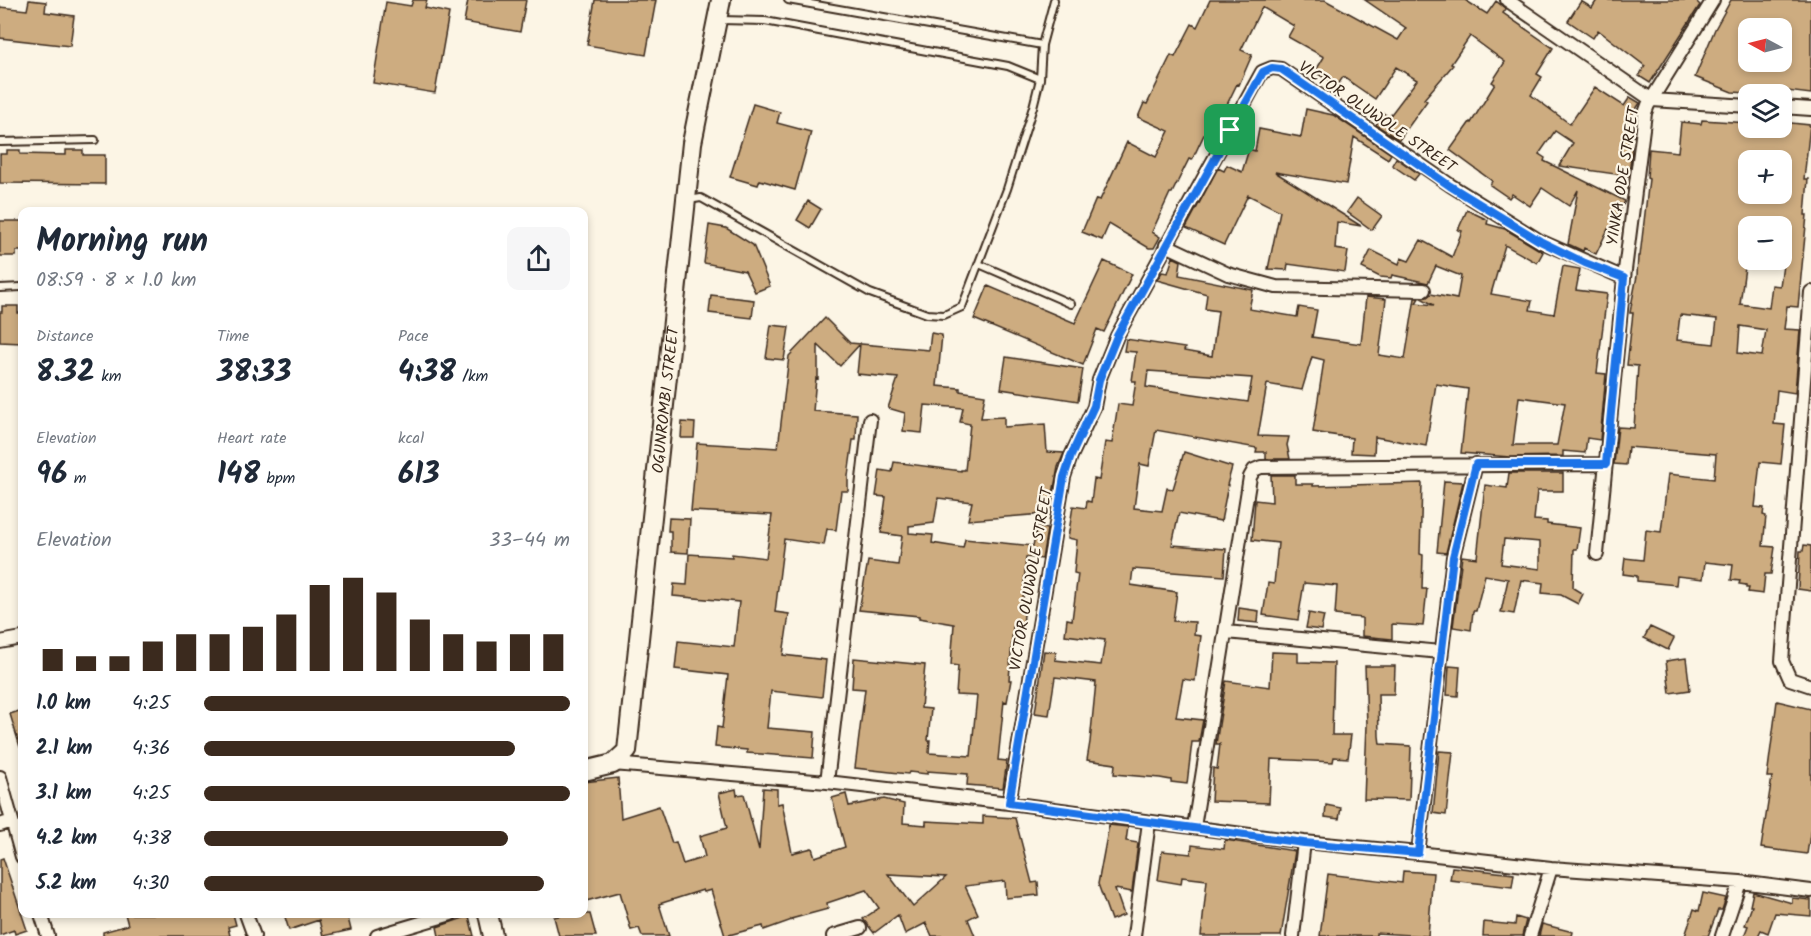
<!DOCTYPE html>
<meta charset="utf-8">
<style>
:root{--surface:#fff;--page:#f6f6f7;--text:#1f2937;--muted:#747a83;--accent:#3b2a1e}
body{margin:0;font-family:Kalam,sans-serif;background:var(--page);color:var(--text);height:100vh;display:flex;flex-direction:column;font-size:22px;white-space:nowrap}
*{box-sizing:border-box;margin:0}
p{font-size:20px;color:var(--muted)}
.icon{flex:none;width:33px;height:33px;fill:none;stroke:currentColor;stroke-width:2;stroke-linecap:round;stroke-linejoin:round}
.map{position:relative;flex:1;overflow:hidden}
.sheet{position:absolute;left:18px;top:207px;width:570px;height:711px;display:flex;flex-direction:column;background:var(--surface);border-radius:12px;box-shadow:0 3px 9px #0003}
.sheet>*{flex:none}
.needle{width:39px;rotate:277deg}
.controls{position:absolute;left:1738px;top:18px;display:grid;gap:12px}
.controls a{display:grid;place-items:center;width:54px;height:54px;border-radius:12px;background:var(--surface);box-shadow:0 3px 9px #0003;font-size:30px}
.pin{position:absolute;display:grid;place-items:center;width:51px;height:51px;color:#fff;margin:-26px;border-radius:12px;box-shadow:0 3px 9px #0006}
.round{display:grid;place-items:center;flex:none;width:63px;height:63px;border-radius:12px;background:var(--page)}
.summary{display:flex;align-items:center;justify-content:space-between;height:102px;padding:0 18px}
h1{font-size:33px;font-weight:600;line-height:45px}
.figures{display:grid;grid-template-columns:repeat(3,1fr);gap:9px;height:102px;padding:6px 18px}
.figures div{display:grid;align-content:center}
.figures b{font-size:30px;font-weight:600}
.figures small{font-size:16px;font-weight:400}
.figures p{font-size:16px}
.chart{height:168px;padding:12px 18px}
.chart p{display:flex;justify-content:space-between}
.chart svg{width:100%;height:108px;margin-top:6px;stroke:var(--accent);stroke-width:6}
ul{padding:0 18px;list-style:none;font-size:20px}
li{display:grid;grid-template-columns:96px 72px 1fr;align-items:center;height:45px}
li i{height:15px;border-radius:8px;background:var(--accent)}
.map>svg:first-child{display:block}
</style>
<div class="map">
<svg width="1811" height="936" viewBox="0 0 1811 936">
<rect width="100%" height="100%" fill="#fcf5e5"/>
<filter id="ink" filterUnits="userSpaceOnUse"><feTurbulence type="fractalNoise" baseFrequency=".0167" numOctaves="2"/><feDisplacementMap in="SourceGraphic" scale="12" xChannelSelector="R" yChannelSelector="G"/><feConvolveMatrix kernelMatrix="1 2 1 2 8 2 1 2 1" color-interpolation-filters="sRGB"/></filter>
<g filter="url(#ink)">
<path fill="#cdac80" stroke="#3b2a1e" stroke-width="1.5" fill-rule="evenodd" d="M29,0l17,2 -1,10 29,4 -4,30 -70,-8v-31l27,3z
M413,0h14l-2,8 24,5 -14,80 -62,-10 13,-81 25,4z
M468,0h58l-6,32 -56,-10z
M595,0h61l-10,55 -59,-10z
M1210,0h115l73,40 8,-12 -41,-28h100l22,14 9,-13 10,8 -3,4 50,35 -16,26 5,3 -11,18 39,29 25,-37 29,19 6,-9 10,6 -14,21 9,6 -1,4 -8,12 6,1 -3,29 -70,-10 14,-23 -18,-12 -16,23 6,4 -1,3 81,40 -15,29 -2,-1 -12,25 -12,-6 -1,3 -15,-7 10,-54 -9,16 -27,-18 -12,18 -18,-12 -3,4 -19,-13 2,-4 -42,-31 20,-28 1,1 24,-39 -3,-2 13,-20 -35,-26 -19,28 2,1 -29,34 3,2 -28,39 -23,-15 7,-12 6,4 28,-37 -21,-13 -21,32 -32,-22 -6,9 -22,-14 9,-15 -36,-20 6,-11 -32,-19 -21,43 11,5 -13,30 -2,-1 -20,41 -7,-3 -18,38 -3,-1 -17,34h-2l-18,39 8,5 -6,11h-5l-40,-24 -7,16 -20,-8 14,-33 4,1 27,-58 29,15 13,-26 -31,-14 6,-14 3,1 24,-49 4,2 17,-33 5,3z
M1597,0h98l5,5 -50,78 -11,-7 6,-10 -47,-36 -5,8 -25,-17 13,-20 11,7z
M1731,0h80v94l-32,-4v4l-12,-2 -1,2 -34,-2 -37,-15 20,-48zM1749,28h33v34h-33z
M753,104l27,8 -3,11 34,9 -16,58 -35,-10 -2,5 -28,-8z
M1306,109l27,6 58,39 -3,5 -34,-22 -8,47 -71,-12 86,54 -24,-4 -2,27 13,2 -3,21 -57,-8 -1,6 -19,-1 12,-58 -32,-16 -24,50 -38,-17 32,-60 6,3 3,-6 15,7 7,-23 6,2 4,-22 42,8z
M1702,120l47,3v5h33v-6l28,3 -6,54h4l-3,36h2l-9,92 -11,-1 -3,23 16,1 -5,63 -18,-3 -3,34 11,1 -4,39 -21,-2 -5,45 9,1 -1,7 3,1 -3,30 12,1 -4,27h-6l-2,20 -15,-2 1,-4h-3v-3l-7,-1 1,-3 -9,-1 2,-15 -28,-3 -2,17 -26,-3 -1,9 -39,-4v-5l-14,-2 2,-16 18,2 3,-30 15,2 7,-58 46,5 2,-25 -88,-7 -2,18 -12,-1 4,-37 16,1 4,-62 -11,-1 6,-52h-3l2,-12 5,-25 1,-20h2l9,-77 -2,-1 2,-29 29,3 3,-30 20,2zM1749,160h33v34h-33zM1749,226h33v32h2l-4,28 -8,-1 -3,23 -29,-4 6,-44h3zM1680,315l37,4 -3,25 -37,-4zM1740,326l26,4 -4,26 -24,-3z
M7,150h13v4l46,1v-5h17v5h22v29l-105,-1v-29h7z
M1396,158l23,16 -5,6 -22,-15z
M1357,198l25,18 -10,14 -25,-18z
M808,201l13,8 -11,19 -13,-8z
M1467,210l21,10 -1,4 18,5 38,23 -6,11 -32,-18 -14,49 41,7 -2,9 24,4 9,-48 17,3 -4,21 31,4 -10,79 9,1 -6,66 -13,-2 -2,15 -22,-2v5l-53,1 -49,-4 7,-64 -32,-5 -10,62 -51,-9 -1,17 -23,-1 1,-15 -39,-6 11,-72 -12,-3 -10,33 -35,-6 -9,52 31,1 -2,8 3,14h-24v-7h-10l1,-4 -101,-18 -7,36 -9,-2 -6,44 28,3 5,-23 6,1 11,-37 48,15 -5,18h1l-7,36 -42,-8 -7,32 54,4 -2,27 -91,-7 -2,16 46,7 -4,29 22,1 -1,13 7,1 -6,45 -12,-2 -7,38 27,3 -4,22h-7l-5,42 -16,-2v-2l-11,-2 -46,-4 1,-10 -28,-4 3,-18 6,-60 -41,-5 -6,38 -14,-2 9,-62 12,1 -1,8 46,5 4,-25 -40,-5 2,-16 5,1 6,-46 -4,-1 3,-33 -9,-2 5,-32 13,2 1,-7 4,1 3,-23 5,1 6,-38 7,1 6,-39 14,2 4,-25h-4l4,-29 -12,-1 2,-12 59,9 -1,3 28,5 6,-45 -13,-2 2,-15 -50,-14 5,-8 6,1 5,-16 8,4 -2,14 74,15 -4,19 48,8 2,-10 18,3 -5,27 49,7 5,-47 20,2 -7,56 26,4 10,-61h4l-3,5 18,2 -13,-7 6,-1 4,-3 26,5 4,-23 -25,-10 -8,17 -36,-8 -1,3 -11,-1 -18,-9 9,-18 28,14 2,-6 8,3 12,-21 31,17 10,-26 -4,-1zM1148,371l104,7 -4,24 -102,-15zM1519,397l46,6 -8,42h-44z
M0,221h22v30h-6v5h-16z
M709,225l17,3 27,17 17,41 -15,6 -10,-21 -41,-8z
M1104,261l28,13 -28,58 -7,-3 -14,36 -109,-46 14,-33 87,37z
M711,295l43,5 -2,18 -43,-5z
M2,306h16v7h4v30l-22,-1v-30h2z
M825,318l25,25 79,7 2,-17 11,2 -5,51 23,2v3l25,4 -4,23 23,-1v10l41,-3 2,28 17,1 -6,14 -6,32 -11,-1 2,16 -75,6 4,-18 -34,-4 -4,25 -25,3v7l24,2 -1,8 31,5 2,-9 68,7 4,-19 10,2 -5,30 -16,-2 -3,42 2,1 -2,28 -10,-1 -4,53h2l-4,22 -3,-1 -6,59 9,1 -4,27 -36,-3 1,-11 -41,-3v3l-18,-2 -1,2 -53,-6 10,-79 -13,-1 2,-30 71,7 -4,43 10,1 -3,31h2l-1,13 42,3 6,-60 -21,-1 2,-29 -7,-1 3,-41 -35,-6v-2l-60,-6 9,-49 30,4 4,-29 -21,-3 5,-36 -10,-1 4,-26 12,2 2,-10 67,9v-1h4l5,-46 -10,-2 3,-14 -38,-3 -3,28 -19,-2 2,-18 -17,-5 10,-30 -41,-4 3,-30 -20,22 -22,-21v34l-2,-1 -3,33 44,3 -1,26h-3l-5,36v15h-7l-5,39 -9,-1 -3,16 -40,-6 -9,73 14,2 -6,41 43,5 -4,37 -51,-6 -4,37 48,4 -2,26 -66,-5v-3l-32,-3 2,-20 5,1 6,-53 -53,-6 3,-28 56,6 5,-45 -66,-6 1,-12 13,1 2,-31 43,3v-3l34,4 6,-43 -81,-4 6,-68 81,5 11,-92z
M771,325l18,2 -5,33 -18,-2z
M1006,357l77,12 -5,32 -77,-12z
M682,422l13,1 -1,15h-13z
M1509,473h54v18h-26l-3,29 13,1v3l33,4 -3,21h-3l-1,39 10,6 -5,10 -17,-9 -19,-2 1,-10 -22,-3 -7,34 -13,-2 7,-33 -23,-4 -9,36h-3l-2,19 -18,-3 9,-71 15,2 8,-73 22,3zM1504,539l36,3v27l-39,-5z
M1271,475h24v9h18v2l109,-3 -2,71 3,1 -1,34h5l-4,37 -31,-2v15l-30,-3v-18l-27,-3 2,-29 -33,-3 -6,37 -35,-5 5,-32 6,1 4,-41 -26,-3 3,-40 17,2z
M1444,481l19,1 -17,71 -9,-1z
M669,518l21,1 -2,34 -17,-1v-21h-3z
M1804,545l7,1v45l-13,-2 2,-38h3z
M1239,608l20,3 -1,12 -20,-2z
M1309,613l15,3 -3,14 -15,-2z
M1650,627l24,11 -6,12 -24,-12z
M1272,652l26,1v9l36,1 -2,72h19l-3,23 -14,-1 -1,5 -62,-3 -2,44 -58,-2 2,-33 4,1 3,-25h-4l10,-63 44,6z
M1686,658l4,32 -20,3 -4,-32z
M1365,666h30l-1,28h-16l1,42 1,8 31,2 -2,54 -45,-1 3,-74z
M1449,666l11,1 -2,29 -11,-1z
M1777,701l34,8v118l-4,27 -46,-6 11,-71h-5z
M22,710v37h-2l-10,-33z
M1439,751l14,1 -7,63 -13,-2z
M618,778l3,40 38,-12 13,37 4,-1 7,22 22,-7 -5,-21 27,-8 -8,-35 17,-4 1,6 7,-1 15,56 4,-62 14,1v15l5,-1 10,50 20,-5 3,9 30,-10 -13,-49 14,-4 3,12 35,-7 20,5 -1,19 23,2v-4l57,3v-8l32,2 17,65 6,-1 1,13 -33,3 -1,-17 -40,5 13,28 -10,5 7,17h-43l-6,-13 -21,11 -7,-19 -24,18 -11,-14 16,-11 -13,-18 -39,13 1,6 -37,10 1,1 -28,10 -1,-4 -38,10 -14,-46 -7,2 -1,-2 -44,14 10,32h-27l-3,-8 -8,2 -11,-38 -34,9 -2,-12v-107zM888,874l58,3 -33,30z
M1326,805l15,3 -2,11 -14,-2z
M1109,825l19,2 -2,14 12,2 -6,49 -17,-3 9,26 -13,5 -13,-36z
M1225,840l70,11 -14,85h-80l6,-56 -25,-3 -1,7 -23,-4 4,-29 29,3 1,-9 32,4z
M3,858l24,72 -12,4 -1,-4 -14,5v-76z
M1452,867l62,7 -2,13 -62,-7z
M1403,871l30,2 -5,63 -52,-3v3h-56l8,-62 74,9z
M1753,892l39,11v-5l19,2v16l-36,-3 -7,20 -7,-3 -3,6h-14l4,-10 -3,-1 7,-19h-2z
M1703,893l23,5 -4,12h-4l-10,26h-23l9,-27 5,2z
M125,914h108l3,11 -8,2 2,9h-127v-4l25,-7z
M284,914h63l4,16 -28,6 -4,-16 -30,10z
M567,914h23l6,22h-37l-5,-19z
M469,916l5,20h-35l-2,-9z
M1516,917l10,3 -4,16h-39l1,-14 31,3z
M1542,924l31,8 -1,4h-33z"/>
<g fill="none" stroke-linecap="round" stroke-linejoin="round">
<g stroke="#3b2a1e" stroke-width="10">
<path id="lane" d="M788,0l254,45
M720,20l45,1 243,45 32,13
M0,142l95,-2
M688,200l13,-2 169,95 57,21 17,1 18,-8 45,-118 26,-82 7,-28 2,-34 12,-45
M979,264l92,40
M0,288l22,-1"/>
</g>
<g stroke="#3b2a1e" stroke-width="16">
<path id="street" d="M1507,0l145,100 97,6
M1782,107l29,2
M1166,245l62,29 48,13 148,3
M1811,292l-29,369 8,18 21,7
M1597,554l27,-276 21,-165 3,-8 65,-105
M1226,632l215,20
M0,642l22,-4
M613,764l214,18 182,21 295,39 114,11 133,15 189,14 71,9
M0,777l22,80
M827,782l43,-362
M1009,803l55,-326 7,-21 23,-49 5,-27 18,-44 145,-264 10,-4 9,1 169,116 90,56 84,37
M0,825l12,-4
M1194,827l56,-350 4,-7 7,-3 345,-3
M1418,853l35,-296 23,-93
M41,914l7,22
M246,914l8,22
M377,936l74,-22
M833,936l27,-8
M1134,936l15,-114
M1293,936l11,-94
M1530,936l21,-68
M1722,936l18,-54"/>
</g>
<g stroke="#3b2a1e" stroke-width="22">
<g id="secondary">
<path id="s1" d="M584,771l29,-7 14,-13 65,-608 29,-143"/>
<path d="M488,914l5,22"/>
</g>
</g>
<use href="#lane" stroke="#fcf5e5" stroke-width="6"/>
<use href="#street" stroke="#fcf5e5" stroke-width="12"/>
<use href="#secondary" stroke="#fcf5e5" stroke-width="18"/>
</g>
</g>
<g fill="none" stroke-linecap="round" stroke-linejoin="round" filter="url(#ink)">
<g stroke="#fff" stroke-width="12">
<path id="route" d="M1272,68l9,1 169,117 90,55 45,22 39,15 -18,186h-130l-23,93 -35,296 -114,-10 -295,-40 55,-326 7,-21 23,-50 5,-26 18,-44 146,-264z"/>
</g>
<use href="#route" stroke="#1a73e8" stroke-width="8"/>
</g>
<g text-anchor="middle" stroke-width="4.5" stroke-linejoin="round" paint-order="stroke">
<g font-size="16" fill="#3b2a1e" stroke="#fcf5e5">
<text transform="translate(1378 116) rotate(34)" y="6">VICTOR OLUWOLE STREET</text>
<text transform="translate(1622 176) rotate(-81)" y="6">YINKA ODE STREET</text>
<text dy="6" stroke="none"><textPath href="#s1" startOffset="402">OGUNROMBI STREET</textPath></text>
<text transform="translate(1030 579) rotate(-80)" y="6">VICTOR OLUWOLE STREET</text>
</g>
</g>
</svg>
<div class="controls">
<a><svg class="needle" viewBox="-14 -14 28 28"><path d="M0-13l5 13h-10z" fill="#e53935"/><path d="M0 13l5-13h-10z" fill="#747a83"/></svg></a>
<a><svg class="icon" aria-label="layers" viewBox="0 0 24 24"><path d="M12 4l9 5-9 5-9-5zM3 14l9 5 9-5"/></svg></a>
<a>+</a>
<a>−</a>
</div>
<div class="pin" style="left:1230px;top:130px;background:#1e9e55"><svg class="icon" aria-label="arrive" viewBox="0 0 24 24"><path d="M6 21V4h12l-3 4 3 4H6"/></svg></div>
<section class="sheet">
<div class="summary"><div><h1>Morning run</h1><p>08:59 · 8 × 1.0 km</p></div><a class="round"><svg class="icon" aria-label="share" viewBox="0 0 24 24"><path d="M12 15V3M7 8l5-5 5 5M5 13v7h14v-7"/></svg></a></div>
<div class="figures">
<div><p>Distance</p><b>8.32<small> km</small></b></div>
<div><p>Time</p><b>38:33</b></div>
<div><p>Pace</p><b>4:38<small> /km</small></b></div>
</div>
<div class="figures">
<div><p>Elevation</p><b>96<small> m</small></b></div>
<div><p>Heart rate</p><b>148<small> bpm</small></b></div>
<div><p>kcal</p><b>613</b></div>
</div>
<div class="chart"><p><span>Elevation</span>33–44 m</p>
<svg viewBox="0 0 160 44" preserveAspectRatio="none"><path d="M5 44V35M15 44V38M25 44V38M35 44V32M45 44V29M55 44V29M65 44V26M75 44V21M85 44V9M95 44V6M105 44V12M115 44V23M125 44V29M135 44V32M145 44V29M155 44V29"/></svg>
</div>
<ul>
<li><b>1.0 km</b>4:25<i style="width:100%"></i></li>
<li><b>2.1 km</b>4:36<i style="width:85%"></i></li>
<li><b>3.1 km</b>4:25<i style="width:100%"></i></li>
<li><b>4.2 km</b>4:38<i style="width:83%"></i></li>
<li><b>5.2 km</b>4:30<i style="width:93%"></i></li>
</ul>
</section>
</div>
